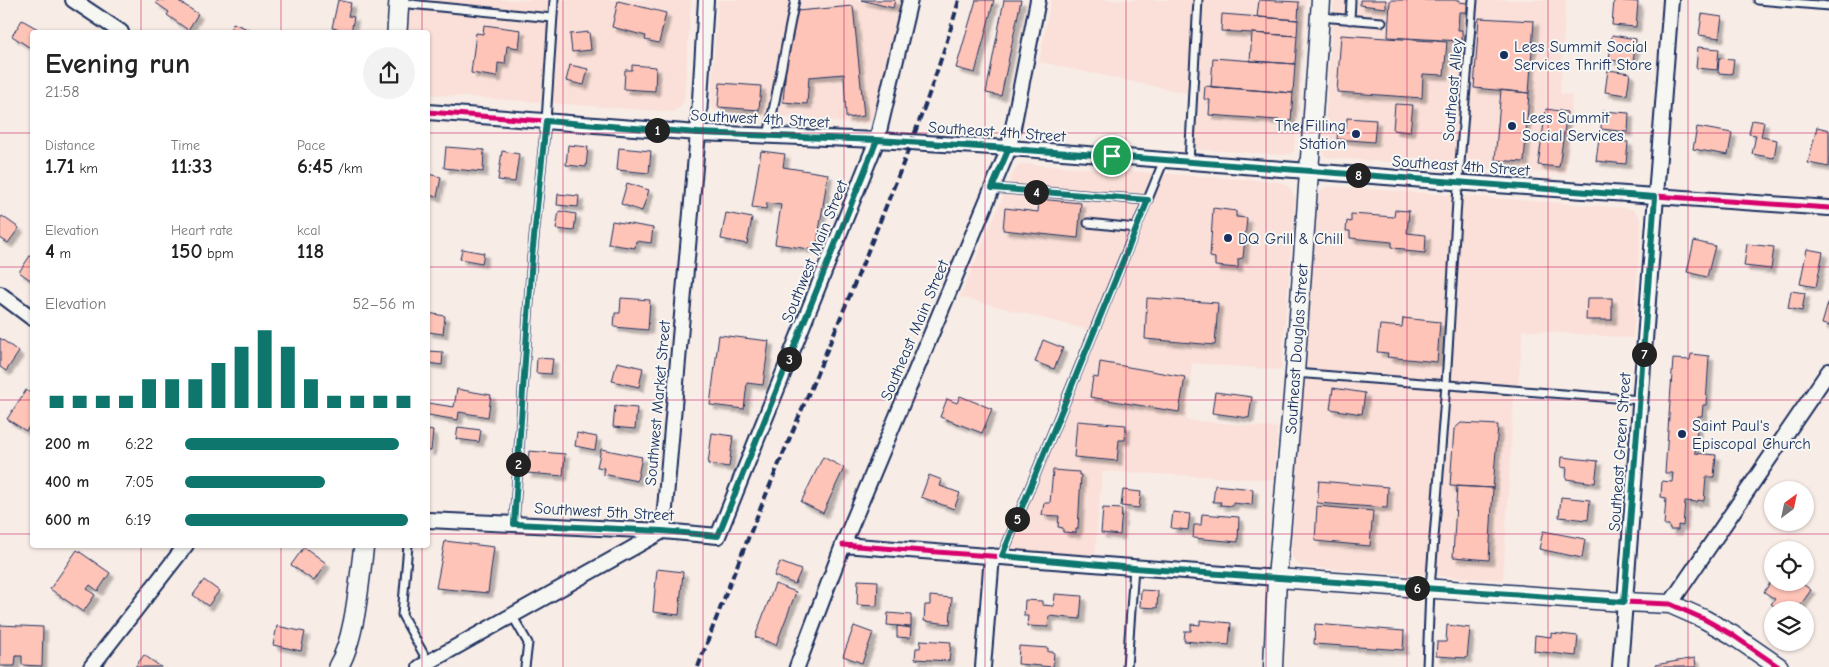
<!DOCTYPE html>
<meta charset="utf-8">
<style>
:root{--surface:#fff;--page:#f2f2f2;--text:#222;--muted:#767676;--accent:#0f766e}
body{margin:0;font-family:"Comic Neue",sans-serif;background:var(--page);color:var(--text);height:100vh;display:flex;flex-direction:column;font-size:19px;white-space:nowrap}
*{box-sizing:border-box;margin:0}
p{font-size:16px;color:var(--muted)}
.icon{flex:none;width:28px;height:28px;fill:none;stroke:currentColor;stroke-width:2;stroke-linecap:round;stroke-linejoin:round}
.map{position:relative;flex:1;overflow:hidden}
.side{position:absolute;left:30px;top:30px;width:400px;height:518px;display:flex;flex-direction:column;background:var(--surface);border-radius:5px;box-shadow:0 1px 4px #0004}
.side>*{flex:none}
.needle{width:32px;rotate:33deg}
.buttons{position:absolute;left:1764px;top:481px;display:grid;gap:10px}
.buttons a{display:grid;place-items:center;width:50px;height:50px;border-radius:50%;background:var(--surface);box-shadow:0 1px 4px #0004;font-size:25px}
.pin{position:absolute;display:grid;place-items:center;width:42px;height:42px;color:#fff;margin:-21px;border:2px solid #fff;border-radius:50%;box-shadow:0 1px 5px #0007}
.km{position:absolute;width:25px;height:25px;margin:-12px;border-radius:50%;background:#222;color:#fff;font-size:14px;line-height:25px;text-align:center}
.round{display:grid;place-items:center;flex:none;width:52px;height:52px;border-radius:26px;background:var(--page)}
.summary{display:flex;align-items:center;justify-content:space-between;height:85px;padding:0 15px}
h1{font-size:28px;font-weight:700;line-height:38px}
.stats{display:grid;grid-template-columns:repeat(3,1fr);gap:8px;height:85px;padding:5px 15px}
.stats div{display:grid;align-content:center}
.stats b{font-size:21px;font-weight:700}
.stats small{font-size:14px;font-weight:400}
.stats p{font-size:14px}
.chart{height:140px;padding:10px 15px}
.chart p{display:flex;justify-content:space-between}
.chart svg{width:100%;height:90px;margin-top:5px;stroke:var(--accent);stroke-width:6}
ul{padding:0 15px;list-style:none;font-size:16px}
li{display:grid;grid-template-columns:80px 60px 1fr;align-items:center;height:38px}
li i{height:12px;border-radius:6px;background:var(--accent)}
.map>svg:first-child{display:block}
</style>
<div class="map">
<svg width="1829" height="667" viewBox="0 0 1829 667">
<defs>
<filter id="shadow"><feDropShadow dx="4.5" dy="4.5" stdDeviation="1" flood-color="#0004"/></filter>
</defs>
<rect width="100%" height="100%" fill="#f8ece6"/>
<filter id="ink" filterUnits="userSpaceOnUse"><feTurbulence type="fractalNoise" baseFrequency=".02" numOctaves="2"/><feDisplacementMap in="SourceGraphic" scale="10" xChannelSelector="R" yChannelSelector="G"/><feConvolveMatrix kernelMatrix="1 2 1 2 8 2 1 2 1" color-interpolation-filters="sRGB"/></filter>
<g filter="url(#ink)">
<path fill="#fae0d8" d="M408,0h283l-7,100 -3,7 -8,5 -245,-18v-62h-22z
M718,0h185l-28,118 -4,3 -8,3 -147,-12 -4,-5 -1,-5z
M1051,0h255l-12,151 -4,3 -6,1 -92,-6 3,-54 -156,-33z
M1334,0h232l-6,94 12,1 -6,79 -236,-16 -5,-2 -2,-5z
M1027,164l254,18 10,7 4,12 -14,169 -89,-7 -6,57 91,8 -3,52 -172,-9 -7,84 -86,-5 87,-218 -136,-35 54,-126 5,-6z
M1327,186l299,22 8,2 6,8 1,4 -8,116 -110,-8 -5,56 -4,9 -11,185 -199,-13 -6,-2 -7,-10 27,-358 1,-4z"/>
<path fill="#ffc4b8" stroke="#1b2f5e" filter="url(#shadow)" d="M158,0h19l21,14 -10,16 -21,-15 2,-3 -13,-9z
M338,0l13,3 -3,13 6,1 -3,15 -19,-4z
M861,0h34l-2,8z
M976,0h18l-19,73 -19,-5z
M1004,0h17l-20,96 -15,-3z
M1259,0l40,2 -1,18 -41,-3z
M1360,0h26v8l-26,-3z
M1390,0h70l-1,2 8,1v9h-8l-1,18h4v11l-74,-4z
M1614,0l24,2 -2,25 -24,-2z
M618,1l48,12 -7,30 -14,-3 1,-4 -34,-9z
M853,6l11,110 -18,2 -2,-44 -35,3 -2,27 -24,-2 4,-48 10,-43z
M1222,14l76,6 -1,16 -76,-5z
M1702,14l20,3 -3,21 -20,-3z
M1479,18l55,3 -5,72 -55,-5z
M22,20l21,12h-11v17l-20,-13z
M233,23l22,9h-26z
M484,25l37,5 -2,18 -12,-2 -2,18 -7,-1 -1,14 -26,-4 5,-40 7,1z
M589,32l2,18 -19,2 -2,-18z
M1252,33l45,3 -2,28 -45,-3z
M1341,35l106,7 -3,33 -21,-1 -1,24 -85,-6z
M1612,35l24,4 -3,24 -24,-3z
M1698,47l21,2 -2,21 -21,-2z
M1213,58l82,6 -2,29 -82,-6z
M1719,58l15,1 -2,15 -14,-1z
M570,65l18,4 -4,16 -18,-4z
M632,65l24,2 -1,24 -31,-2 1,-19h7z
M1608,70l22,3 -3,22 -22,-3z
M720,83l41,3 -2,24 -41,-3z
M1205,86l88,7 -2,28 -82,-6 1,-15 -6,-1z
M1501,90l28,3 -5,69 -29,-2z
M1395,104l18,1 -3,27 -17,-2z
M1546,109l21,3 -8,55 -21,-2z
M1602,111l27,2 -1,19 -27,-3z
M1347,118l29,2 -2,22 -37,-3 1,-11 8,1z
M1752,120l12,2 -3,15 16,3 -3,18 -22,-4 4,-19 -7,-1z
M1697,127l35,6 -4,22 -35,-6z
M1817,127l12,3v37l-21,-4z
M1599,138l29,4 -2,22 -30,-3z
M568,145l20,2 -2,20 -20,-2z
M446,147l38,3 -1,22 -39,-4z
M619,148l32,3 -2,22 -32,-3z
M502,151l17,3 -4,28 -17,-2z
M761,151l24,3 -2,13 45,7 -12,76 -41,-6 6,-39 -14,-2 -1,6 -14,-2z
M428,174l13,3 -4,20 -9,-2z
M627,183l22,7 -7,21 -21,-7z
M558,194l21,2 -1,11 -21,-2z
M1039,199l42,4 -3,35 -75,-8 2,-22 33,4z
M1213,208l23,3v6l11,1 -4,40 -5,1v9l-23,-2v-8l-5,-1z
M1395,210l14,1 -2,22 19,2 -1,18 -20,-2v-2l-13,-1v-6l-42,-4v-7h-4l1,-10 4,1v-8l43,3z
M559,211l17,3 -2,17 -18,-2z
M726,213l26,5 -5,26 -26,-5z
M2,216l17,12 -11,15 -8,-5v-19z
M612,221l41,7 -2,15 -15,-2 -1,7 -27,-4z
M1694,241l21,5 -8,31 -20,-5z
M1747,244l27,3 -3,22 -27,-3z
M462,249l22,4 -2,10 -22,-4z
M1807,249l16,3 -7,35 -16,-3z
M32,253v28l-13,-9z
M1791,291l14,2 -3,18 -14,-3z
M621,298l29,2 -2,30 -34,-3 1,-14h5z
M1147,298l71,5 -3,42 -70,-6z
M1587,298h25v22h-26z
M1829,300v26l-7,-2z
M428,313l17,3 -2,18 -15,-2z
M1403,318l37,4 -3,40 -50,-5 1,-4 -11,-1 3,-27 22,2z
M719,335l50,6 -6,44 -16,-2 -3,26 -34,-4z
M0,338l19,14 -13,19 -6,-4z
M1043,340l20,8 -9,21 -19,-7z
M428,351l15,1 -1,13 -14,-2z
M1691,354l18,2 -3,49h-3l-1,11h-4l-3,37 21,2 -2,22h-8l-2,24 -6,-1 -1,2 -12,-1 -2,25 -5,-1v5h-8l-1,-5h-5l2,-27 -5,-1 1,-16 10,1 1,-9h-8l8,-114 17,1z
M537,358l16,1 -2,15 -15,-1z
M617,362l26,6 -4,19 -27,-6z
M1100,362l85,15 -6,35 -89,-15 3,-20 5,1z
M1333,388l32,5 -3,21 -32,-5z
M457,389l34,6 -3,22 -29,-5 -1,8 -30,-5v-12l26,4z
M26,390l6,4v28l-6,9 -19,-12z
M1215,392l37,5 -3,21 -37,-5z
M960,396l32,13 -10,24 -42,-16 7,-18 10,4z
M615,406l22,2 -2,21 -22,-2z
M1077,421l49,4 -1,15h-6l-2,21 -43,-4z
M1461,423l37,2 -5,63 -43,-2 4,-57z
M458,427l23,3 -2,12 -23,-3z
M428,430l5,1 -2,20h-3z
M577,433l20,4 -2,13 -20,-4z
M712,433l21,3 -4,31 -21,-3z
M601,449l41,8 -5,24 -34,-7 1,-6 -7,-1z
M529,451l36,3 -2,22 -36,-3z
M823,457l21,11 -21,45 -22,-11z
M1562,457l36,4 -3,22 -29,-4 1,-11 -6,-1z
M1053,470l26,2v3h2l-3,54h-2v4l-13,-1v-4l-5,-1 1,-11 -17,-1 2,-12h6z
M929,475l13,5 -2,6 20,7 -6,16 -33,-12z
M1319,481l69,6 -1,21 -70,-5z
M1215,485l38,4 -1,16 -19,-2v3l-13,-1 1,-3h-8z
M1457,486l36,2 -4,72 -36,-3z
M1123,490l18,2 -2,16 -18,-2z
M1561,497l29,3 -2,20 -29,-3z
M1317,506l56,5 -3,35 -55,-5z
M1103,508l19,1 -2,26 -19,-2z
M1173,512l17,2 -2,16 -17,-2z
M1202,514l37,3 -1,25 -45,-4 1,-13h7z
M1543,531l42,8 -3,19 -43,-9z
M445,541l49,6 -6,46 -52,-5z
M304,547l22,16 -12,18 -23,-16z
M77,550l33,23 -12,18 -8,-6 -3,4 8,6 -12,17 -33,-23z
M780,562l21,8 -6,14 -21,-8z
M657,569l26,3 -4,43 -26,-3z
M204,580l15,11 -11,15 -15,-11z
M858,580l20,1 -1,25 -20,-1z
M1772,580v2h28l11,8 -14,20h-3l-10,-7 -5,6 -8,-5 4,-5 -11,-7z
M775,584l21,8 -20,53 -21,-8z
M1141,590l17,1 -1,17 -17,-1z
M1055,594l27,2 -2,23 -31,-3 -1,11 -21,-1 1,-10h-4l1,-16 17,1v4l12,1z
M930,596l22,2 -2,26 -26,-3 1,-16h5z
M888,613l23,2v12l-24,-2z
M1200,620l31,3 -2,22 -45,-4 1,-10h6v-7l9,1z
M1315,624l89,7 -1,19 -89,-6z
M0,625l43,2 -1,39 -20,-1v-9h-6l-1,10h-15z
M1447,625l23,3 -3,30 -31,-2 1,-14h9z
M277,626l28,6 -4,19 -28,-6z
M854,626l19,7 -11,30 -19,-7z
M897,626l14,2 -1,10 -13,-1z
M1551,633l27,3 -2,20 -42,-5 1,-16 16,2z
M921,640l30,2 -2,19 -34,-2 1,-11h4z
M1019,646l29,2v4h6l-1,15 -35,-3z
M144,655l17,12h-26z
M1695,658l1,9h-40l-1,-2z"/>
<g fill="none" stroke-linecap="round" stroke-linejoin="round">
<g stroke="#1b2f5e" stroke-width="11">
<path id="service" d="M1758,0l71,6
M399,3l153,15
M1320,17l62,5
M1350,20l1,-20
M768,136l27,-136
M1189,162l9,-162
M992,188l156,12
M1088,223l48,5
M1295,373l346,27
M514,524l18,-267 14,-136 8,-121
M408,545l-6,70 26,47
M1002,556l162,-396
M512,615l16,28 -3,24
M1127,667l7,-100
M1427,667l3,-78 16,-205 11,-183 16,-201"/>
</g>
<g stroke="#1b2f5e" stroke-width="18">
<path id="minor" d="M73,0l48,32
M428,112l270,21 179,7 132,8 429,33 391,27
M0,294l32,24
M428,520l235,11 55,5 159,-396 33,-140
M843,545l434,33
M1670,604l159,-233
M91,667l95,-122
M420,667l243,-136 35,-398 8,-133
M797,667l46,-122 166,-397 29,-148
M983,667l9,-111
M1620,667l51,-667"/>
</g>
<g stroke="#1b2f5e" stroke-width="21">
<path id="tertiary" d="M1277,578l347,24 46,2 34,15 27,15 48,33
M1273,667l4,-89 18,-205 26,-373"/>
</g>
<g stroke="#1b2f5e" stroke-width="22">
<path id="secondary" d="M397,32l2,-32
M338,667c18,-30 21,-87 26,-122"/>
</g>
<use href="#service" stroke="#f6f6f2" stroke-width="7"/>
<use href="#minor" stroke="#f6f6f2" stroke-width="14"/>
<use href="#tertiary" stroke="#f6f6f2" stroke-width="18"/>
<use href="#secondary" stroke="#f6f6f2" stroke-width="19"/>
<path stroke="#1b2f5e" stroke-width="4" stroke-dasharray="8 4" stroke-linecap="butt" d="M698,667c54,-147 120,-291 178,-436 31,-76 61,-152 83,-231"/>
<g stroke="#f6f6f2" stroke-width="8">
<path id="cycleway" d="M428,112l270,21 179,7 132,8 429,33 391,27
M843,545l587,44 194,13 46,2 34,15 27,15 48,33"/>
</g>
<use href="#cycleway" stroke="#d6006c" stroke-width="5"/>
</g>
</g>
<g fill="none" stroke-linecap="round" stroke-linejoin="round" filter="url(#ink)">
<g stroke="#fff" stroke-width="10">
<path id="route" d="M1112,156l-235,-16 -179,-7 -152,-12 -14,136 -18,267 149,7 55,5 159,-396 132,8 -17,40 156,12 -146,356 132,12 490,34 31,-405 -543,-41"/>
</g>
<use href="#route" stroke="#0f766e" stroke-width="6"/>
</g>
<path fill="none" stroke="#c2185b" stroke-width="1" stroke-opacity="0.55" d="M141,0v32M281,0v32M422,0v32M563,0v667M703,0v667M844,0v667M985,0v667M1126,0v667M1266,0v667M1407,0v667M1548,0v667M1688,0v667M0,133h32M428,133h1401M0,267h32M428,267h1401M0,400h32M428,400h1401M0,534h32M428,534h1401M141,545v122M281,545v122M422,545v122"/>
<g fill="#1b2f5e" stroke="#f6f6f2" stroke-width="2">
<circle cx="1504" cy="55" r="5"/>
<circle cx="1512" cy="126" r="5"/>
<circle cx="1356" cy="134" r="5"/>
<circle cx="1228" cy="238" r="5"/>
<circle cx="1682" cy="434" r="5"/>
</g>
<g text-anchor="middle" stroke-width="4" stroke-linejoin="round" paint-order="stroke">
<g font-size="16" fill="#1b2f5e" stroke="#f6f6f2" text-anchor="start">
<text x="1514" y="52">Lees Summit Social<tspan x="1514" dy="18">Services Thrift Store</tspan></text>
<text x="1522" y="123">Lees Summit<tspan x="1522" dy="18">Social Services</tspan></text>
<text x="1346" y="131" text-anchor="end">The Filling<tspan x="1346" dy="18">Station</tspan></text>
<text x="1238" y="244">DQ Grill &amp; Chill</text>
<text x="1692" y="431">Saint Paul's<tspan x="1692" dy="18">Episcopal Church</tspan></text>
</g>
<g font-size="16" fill="#1b2f5e" stroke="#f6f6f2">
<text transform="translate(1452 90) rotate(-85)" y="6">Southeast Alley</text>
<text transform="translate(760 118) rotate(3)" y="6">Southwest 4th Street</text>
<text transform="translate(997 131) rotate(4)" y="6">Southeast 4th Street</text>
<text transform="translate(1461 165) rotate(4)" y="6">Southeast 4th Street</text>
<text transform="translate(814 251) rotate(-68)" y="6">Southwest Main Street</text>
<text transform="translate(914 330) rotate(-67)" y="6">Southeast Main Street</text>
<text transform="translate(1296 349) rotate(-86)" y="6">Southeast Douglas Street</text>
<text transform="translate(657 403) rotate(-85)" y="6">Southwest Market Street</text>
<text transform="translate(1619 452) rotate(-86)" y="6">Southeast Green Street</text>
<text transform="translate(604 511) rotate(3)" y="6">Southwest 5th Street</text>
</g>
</g>
</svg>
<div class="buttons">
<a><svg class="needle" viewBox="-14 -14 28 28"><path d="M0-13l5 13h-10z" fill="#e53935"/><path d="M0 13l5-13h-10z" fill="#767676"/></svg></a>
<a><svg class="icon" aria-label="locate" viewBox="0 0 24 24"><circle cx="12" cy="12" r="6"/><path d="M12 2v4M12 18v4M2 12h4M18 12h4"/></svg></a>
<a><svg class="icon" aria-label="layers" viewBox="0 0 24 24"><path d="M12 4l9 5-9 5-9-5zM3 14l9 5 9-5"/></svg></a>
</div>
<div class="pin" style="left:1112px;top:156px;background:#1e9e55"><svg class="icon" aria-label="arrive" viewBox="0 0 24 24"><path d="M6 21V4h12l-3 4 3 4H6"/></svg></div>
<b class="km" style="left:657px;top:130px">1</b>
<b class="km" style="left:518px;top:464px">2</b>
<b class="km" style="left:789px;top:359px">3</b>
<b class="km" style="left:1036px;top:192px">4</b>
<b class="km" style="left:1017px;top:519px">5</b>
<b class="km" style="left:1417px;top:588px">6</b>
<b class="km" style="left:1644px;top:354px">7</b>
<b class="km" style="left:1358px;top:175px">8</b>
<section class="side">
<div class="summary"><div><h1>Evening run</h1><p>21:58</p></div><a class="round"><svg class="icon" aria-label="share" viewBox="0 0 24 24"><path d="M12 15V3M7 8l5-5 5 5M5 13v7h14v-7"/></svg></a></div>
<div class="stats">
<div><p>Distance</p><b>1.71<small> km</small></b></div>
<div><p>Time</p><b>11:33</b></div>
<div><p>Pace</p><b>6:45<small> /km</small></b></div>
</div>
<div class="stats">
<div><p>Elevation</p><b>4<small> m</small></b></div>
<div><p>Heart rate</p><b>150<small> bpm</small></b></div>
<div><p>kcal</p><b>118</b></div>
</div>
<div class="chart"><p><span>Elevation</span>52–56 m</p>
<svg viewBox="0 0 160 44" preserveAspectRatio="none"><path d="M5 44V38M15 44V38M25 44V38M35 44V38M45 44V30M55 44V30M65 44V30M75 44V22M85 44V14M95 44V6M105 44V14M115 44V30M125 44V38M135 44V38M145 44V38M155 44V38"/></svg>
</div>
<ul>
<li><b>200 m</b>6:22<i style="width:93%"></i></li>
<li><b>400 m</b>7:05<i style="width:61%"></i></li>
<li><b>600 m</b>6:19<i style="width:97%"></i></li>
</ul>
</section>
</div>
